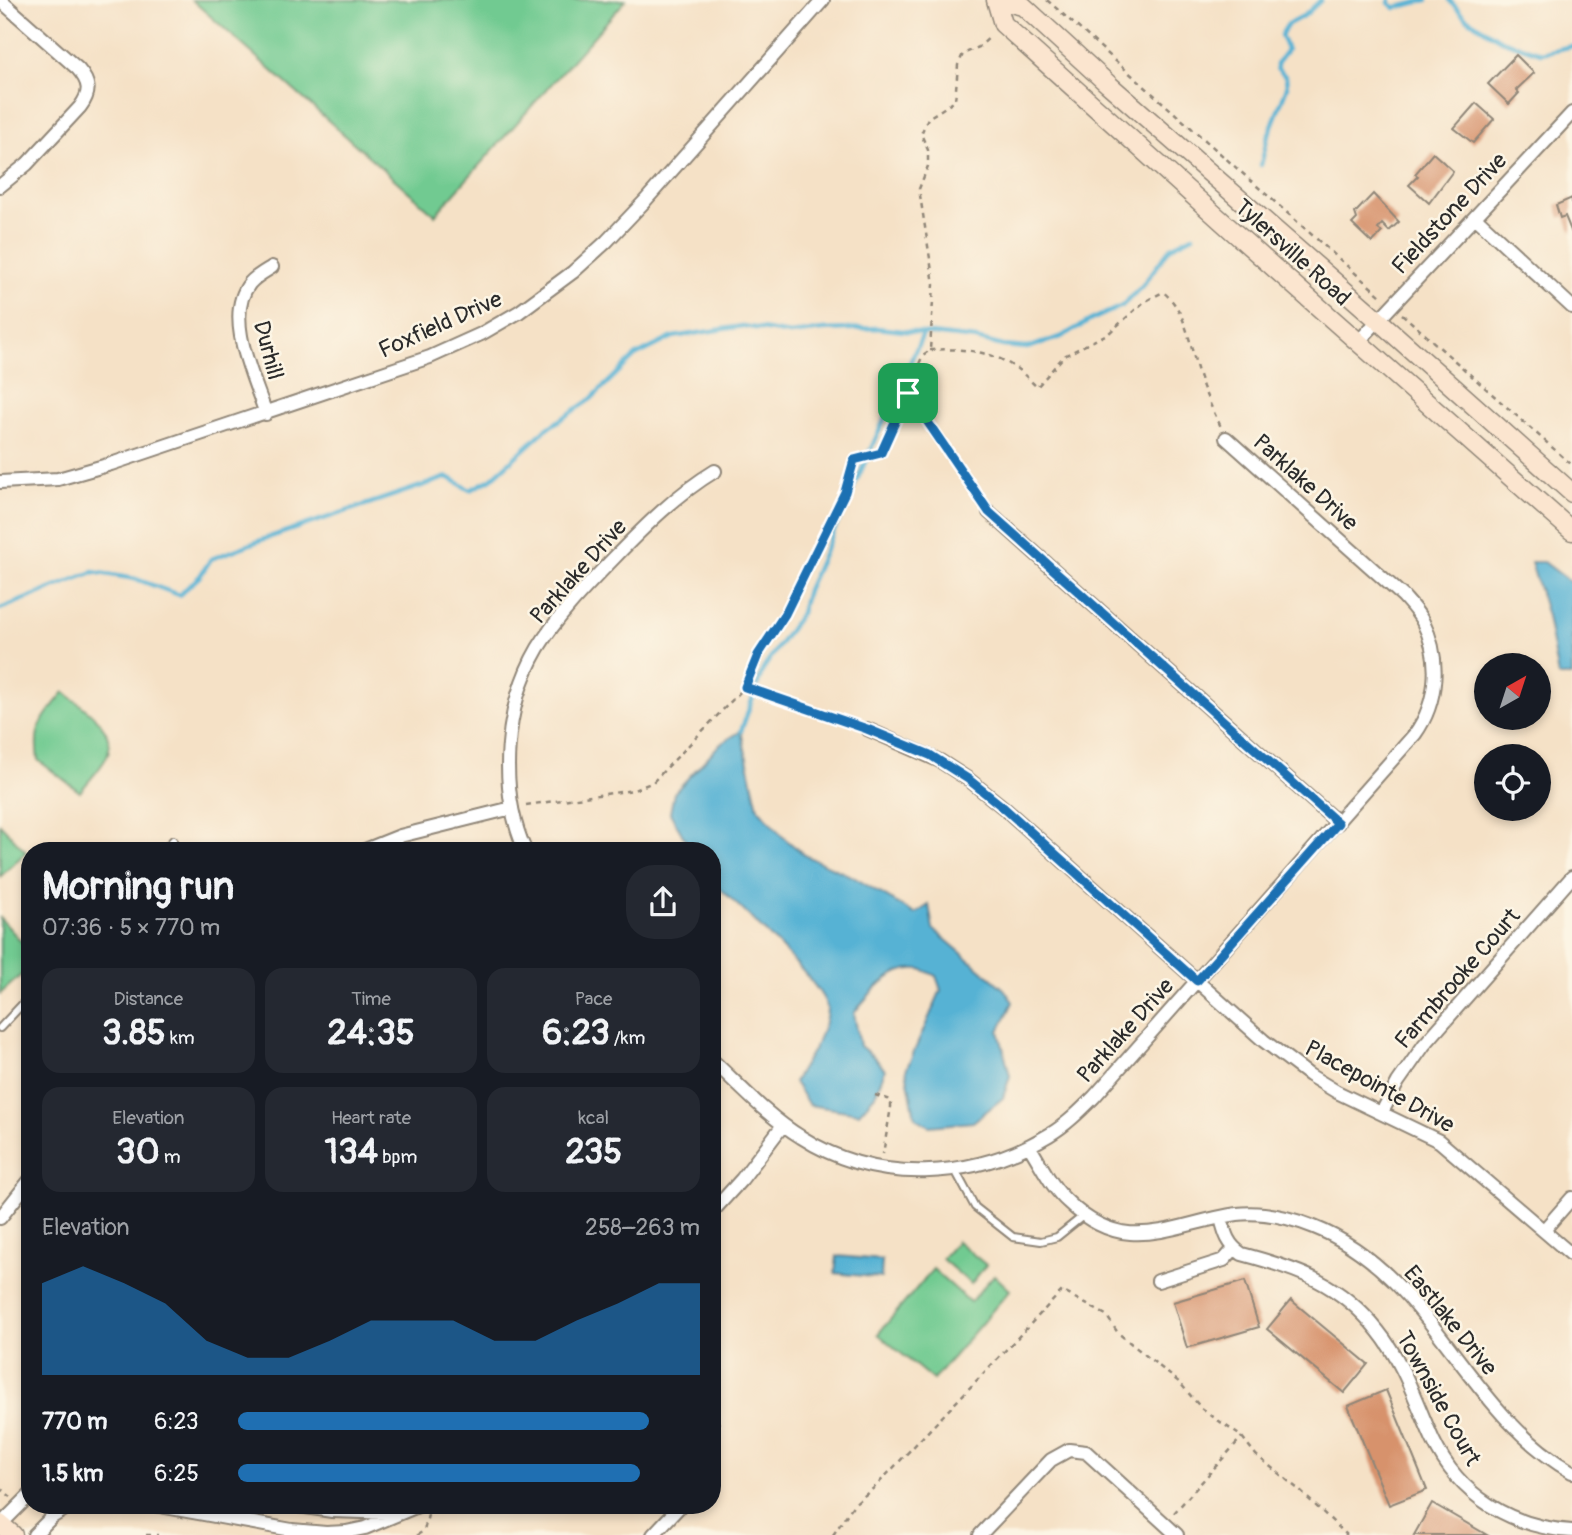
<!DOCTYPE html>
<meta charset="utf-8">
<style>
:root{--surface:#171b24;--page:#242831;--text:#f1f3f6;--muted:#9ea1a6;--accent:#1f6fb2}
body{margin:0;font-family:Pangolin,sans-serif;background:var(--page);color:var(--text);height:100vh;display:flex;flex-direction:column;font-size:26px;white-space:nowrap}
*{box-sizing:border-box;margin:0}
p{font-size:23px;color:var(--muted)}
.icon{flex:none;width:38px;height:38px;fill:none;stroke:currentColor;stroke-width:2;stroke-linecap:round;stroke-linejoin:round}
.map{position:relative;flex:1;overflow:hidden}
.side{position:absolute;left:21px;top:842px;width:700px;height:672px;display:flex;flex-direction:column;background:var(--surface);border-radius:28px;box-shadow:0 4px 10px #0003}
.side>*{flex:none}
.needle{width:46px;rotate:39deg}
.fabs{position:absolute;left:1474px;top:653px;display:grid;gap:14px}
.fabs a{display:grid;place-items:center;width:77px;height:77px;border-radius:50%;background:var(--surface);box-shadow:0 4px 10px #0003;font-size:35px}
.pin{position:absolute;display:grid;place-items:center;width:60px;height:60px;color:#fff;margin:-30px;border-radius:14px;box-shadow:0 4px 10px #0006}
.round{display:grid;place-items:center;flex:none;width:74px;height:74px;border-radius:28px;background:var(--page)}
.overview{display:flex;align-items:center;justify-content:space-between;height:119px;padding:0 21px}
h1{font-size:38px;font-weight:800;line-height:52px}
.figures{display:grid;grid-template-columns:repeat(3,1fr);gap:10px;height:119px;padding:7px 21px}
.figures div{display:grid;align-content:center;border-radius:18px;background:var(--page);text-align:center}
.figures b{font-size:35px;font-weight:800}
.figures small{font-size:19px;font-weight:400}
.figures p{font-size:19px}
.chart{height:196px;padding:14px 21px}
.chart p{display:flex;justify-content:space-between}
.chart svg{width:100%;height:126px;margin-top:7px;fill:var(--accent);opacity:.7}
ul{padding:0 21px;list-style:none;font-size:23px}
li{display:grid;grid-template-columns:112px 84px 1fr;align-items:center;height:52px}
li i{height:18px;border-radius:9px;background:var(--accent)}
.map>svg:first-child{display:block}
</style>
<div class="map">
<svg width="1572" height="1535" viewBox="0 0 1572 1535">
<rect width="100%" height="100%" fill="#fcf5e5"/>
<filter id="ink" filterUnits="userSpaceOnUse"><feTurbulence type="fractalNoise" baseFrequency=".0143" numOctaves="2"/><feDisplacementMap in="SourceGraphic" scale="14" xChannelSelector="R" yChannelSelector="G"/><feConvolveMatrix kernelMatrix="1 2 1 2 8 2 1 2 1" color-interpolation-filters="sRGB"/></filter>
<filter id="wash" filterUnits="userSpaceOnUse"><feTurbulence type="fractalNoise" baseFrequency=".00686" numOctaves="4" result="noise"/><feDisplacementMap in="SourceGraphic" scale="28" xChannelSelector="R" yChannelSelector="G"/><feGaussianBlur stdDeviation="1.57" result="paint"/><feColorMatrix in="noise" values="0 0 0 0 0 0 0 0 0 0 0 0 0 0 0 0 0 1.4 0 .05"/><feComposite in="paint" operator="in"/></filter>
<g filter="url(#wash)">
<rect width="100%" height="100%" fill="#f5e1c6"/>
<path fill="#71ca91" stroke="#4e7a5e" stroke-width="2" d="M192,0h434l-191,215z
M64,692c17,14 55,36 43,64 -6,13 -19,25 -27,36l-42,-32c-5,-36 5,-41 26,-68z
M0,824l26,28 -26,25z
M0,918l30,33v16l-30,27z
M957,1241l29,24 -15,19 -29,-25z
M933,1269l37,33 24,-27 16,15 -77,90 -55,-46z"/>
<path fill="#56b2d4" stroke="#406e80" stroke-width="2" d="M1531,562h13l28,21v93h-14l-11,-60z
M741,731l17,77 25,29 23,19 47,21 62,37 14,-9 4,24 71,60 9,13 -14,29 11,45 -7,22 -30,24 -44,4 -14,-9 -9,-47 35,-80 -5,-14c-5,-2 -11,-6 -16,-7 -28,-4 -51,25 -66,44l6,33 15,12 10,12 -10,25 -16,18 -50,-8 -15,-23c12,-22 32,-47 33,-73 0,-23 -95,-109 -115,-128v-31h-21l-21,-37 4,-20 46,-49z
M837,1256l45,4 -1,18 -46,-5z"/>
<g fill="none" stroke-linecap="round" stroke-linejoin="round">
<path stroke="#56b2d4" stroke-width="4.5" d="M1390,0l-1,3 6,5 32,-8
M1449,0l17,18 35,22 40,13 31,-7
M1261,165l6,-26 20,-52 -1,-10 -9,-9v-5l10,-13 -6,-15 7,-11 17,-9 16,-15
M0,609l93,-37 43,7 43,16 21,-19 11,-17 53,-20 184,-62 22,13 21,-11 54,-49 46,-31 44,-43 38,-19 70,-11 47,8 33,-4 54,-2 99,11 27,7 24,2 34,-11 30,-17 31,-14 20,-20 29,-39 22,-11
M741,731l22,-62 38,-56 6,-23 116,-256"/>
</g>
<g id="blocks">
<path fill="#d7926c" d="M1516,55l18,18 -18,17 3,3 -10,11 -21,-20z
M1476,103l18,16 -21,24 -19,-15z
M1433,153l20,18 -24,32 -20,-18 9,-9 -3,-2z
M1373,194l26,28 -10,9 -7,-7 -4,5 4,3 -10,11 -20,-19 5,-5 -2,-6z
M1572,198v35l-7,-17 -5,2 -4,-13z
M1245,1281l14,46 -72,21 -14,-46z
M1291,1300l77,64 -24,29 -77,-64z
M1386,1390l41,100 -38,15 -41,-99z
M1432,1503l55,32h-73z"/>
</g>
</g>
<g filter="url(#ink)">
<use href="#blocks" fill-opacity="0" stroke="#908678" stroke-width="2"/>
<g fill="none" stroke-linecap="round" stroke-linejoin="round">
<g stroke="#908678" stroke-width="10">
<path id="lane" d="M164,850l9,-10
M0,1028l30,-32
M955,1170l20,37 38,30 28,4 16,-4 26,-21"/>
</g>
<g stroke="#908678" stroke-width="16">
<path id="street" d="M0,0l78,69c12,14 13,23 2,38l-53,57 -27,22
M1475,217l97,90
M1358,342l214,-229
M266,414c-12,-36 -43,-98 -16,-131 6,-7 14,-11 22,-16
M0,482l58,-3 53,-15 319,-107 51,-23 38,-22 54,-40 33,-30 38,-40 179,-202
M989,512l349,311
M867,729l73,32 28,18 36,29 260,233 45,34 28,17 102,49 133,114
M365,850l35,-14 112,-28
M525,850c-27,-61 -21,-144 13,-202 20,-33 49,-62 76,-90 31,-32 63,-64 101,-87
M712,1060c28,26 56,57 89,77 76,49 172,43 248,-2 17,-10 31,-24 45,-38l321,-363c23,-32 26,-76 8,-112 -5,-10 -13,-18 -20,-26l-177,-158
M1382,1112l16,-30 26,-37 148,-168
M1029,1146c12,18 22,41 39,56 58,56 103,22 169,12 26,-3 54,4 77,13 117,46 151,185 258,245
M712,1212l30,-33 41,-54
M0,1218l30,-38
M1221,1218c4,16 7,27 21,36 56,15 98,29 136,77 26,32 38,72 55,109 26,56 78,87 139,91
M1544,1230l28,-32
M1158,1281l66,-21 10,-11
M712,1425v2
M154,1505l138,25 34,3 20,-1 19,-4 55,-23
M292,1505l40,6 61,2
M0,1525l30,-30
M34,1535l18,-18 20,-12
M653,1535l28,-30
M980,1535l71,-75 18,-10 17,2 91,83"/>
</g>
<g stroke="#908678" stroke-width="21">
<path id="secondary" d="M996,0l7,24 233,210 336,297
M998,0l25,6 85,78 270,236 194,173
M0,1524l13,11"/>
</g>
<path stroke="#908678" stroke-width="2.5" stroke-dasharray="5 5" stroke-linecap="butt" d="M1047,0l334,296
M1402,314l170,151
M930,350c25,-2 59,0 81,15 10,5 18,15 26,22l27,-31 45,-23 35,-31 19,-10c26,20 27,60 38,89 5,16 13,31 20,46
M908,393l73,108
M745,687l109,37
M526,805l108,-15 19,-8 92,-95 12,-32 27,-41 61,-122 9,-32 27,-7 38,-89 4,-9 7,-5 4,-66 -15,-95 9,-23v-16l-7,-16 7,-16 27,-17 3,-36 5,-11 16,-7 12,-11
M875,1095l16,5v7l-8,47
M0,1488l11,9
M1174,1513l68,-76
M146,1535h12
M417,1535l7,-4 4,-16
M833,1535l21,-31 21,-17 187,-196 44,24 12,18 62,50 22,26 40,28 14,18 42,34 49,46"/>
<use href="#lane" stroke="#fff" stroke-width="6"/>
<use href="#street" stroke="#fff" stroke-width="12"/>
<use href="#secondary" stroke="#fbe5cf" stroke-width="18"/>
</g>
</g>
<g fill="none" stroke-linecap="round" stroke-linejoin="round" filter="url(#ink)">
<g stroke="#fff" stroke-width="14">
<path id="route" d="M908,393l81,119 349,311 -141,158 -193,-173 -36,-29 -38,-24 -63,-26 -122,-42 13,-32 27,-41 60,-122 9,-32 27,-7z"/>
</g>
<use href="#route" stroke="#1f6fb2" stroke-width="9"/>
</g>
<g text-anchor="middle" stroke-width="5" stroke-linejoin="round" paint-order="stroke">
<g font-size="23" fill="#2b2b2b" stroke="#fcf5e5">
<text transform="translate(1449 213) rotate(-47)" y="8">Fieldstone Drive</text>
<text transform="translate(1293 252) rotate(42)" y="8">Tylersville Road</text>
<text transform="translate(440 324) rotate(-24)" y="8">Foxfield Drive</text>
<text transform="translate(269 350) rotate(75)" y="8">Durhill</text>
<text transform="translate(1306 482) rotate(42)" y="8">Parklake Drive</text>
<text transform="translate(578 571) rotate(-48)" y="8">Parklake Drive</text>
<text transform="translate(1457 978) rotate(-49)" y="8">Farmbrooke Court</text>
<text transform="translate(1125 1030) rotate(-48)" y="8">Parklake Drive</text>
<text transform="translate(1380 1086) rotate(29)" y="8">Placepointe Drive</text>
<text transform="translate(1451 1320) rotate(51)" y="8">Eastlake Drive</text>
<text transform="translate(1439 1398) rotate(61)" y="8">Townside Court</text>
</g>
</g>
</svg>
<div class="fabs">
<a><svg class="needle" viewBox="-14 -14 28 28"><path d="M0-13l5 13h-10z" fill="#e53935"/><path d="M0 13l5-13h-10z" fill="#9ea1a6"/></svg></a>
<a><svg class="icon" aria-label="locate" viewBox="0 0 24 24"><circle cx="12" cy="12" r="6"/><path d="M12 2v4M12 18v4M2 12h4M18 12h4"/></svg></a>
</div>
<div class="pin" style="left:908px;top:393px;background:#1e9e55"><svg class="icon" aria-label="arrive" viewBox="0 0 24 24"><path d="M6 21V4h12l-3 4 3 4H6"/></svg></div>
<section class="side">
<div class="overview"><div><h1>Morning run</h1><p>07:36 · 5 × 770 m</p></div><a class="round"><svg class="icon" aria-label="share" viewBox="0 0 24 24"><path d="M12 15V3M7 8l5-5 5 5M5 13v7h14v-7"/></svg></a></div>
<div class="figures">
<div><p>Distance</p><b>3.85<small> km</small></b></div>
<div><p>Time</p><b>24:35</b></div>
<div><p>Pace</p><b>6:23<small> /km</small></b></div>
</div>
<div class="figures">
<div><p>Elevation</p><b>30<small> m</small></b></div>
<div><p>Heart rate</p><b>134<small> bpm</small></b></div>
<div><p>kcal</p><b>235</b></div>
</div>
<div class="chart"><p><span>Elevation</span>258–263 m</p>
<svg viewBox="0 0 160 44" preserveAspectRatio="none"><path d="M0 44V12L10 6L20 12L30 19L40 32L50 38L60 38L70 32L80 25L90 25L100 25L110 32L120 32L130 25L140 19L150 12L160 12V44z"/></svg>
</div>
<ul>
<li><b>770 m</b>6:23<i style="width:89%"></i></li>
<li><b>1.5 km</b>6:25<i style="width:87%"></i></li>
</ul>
</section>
</div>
